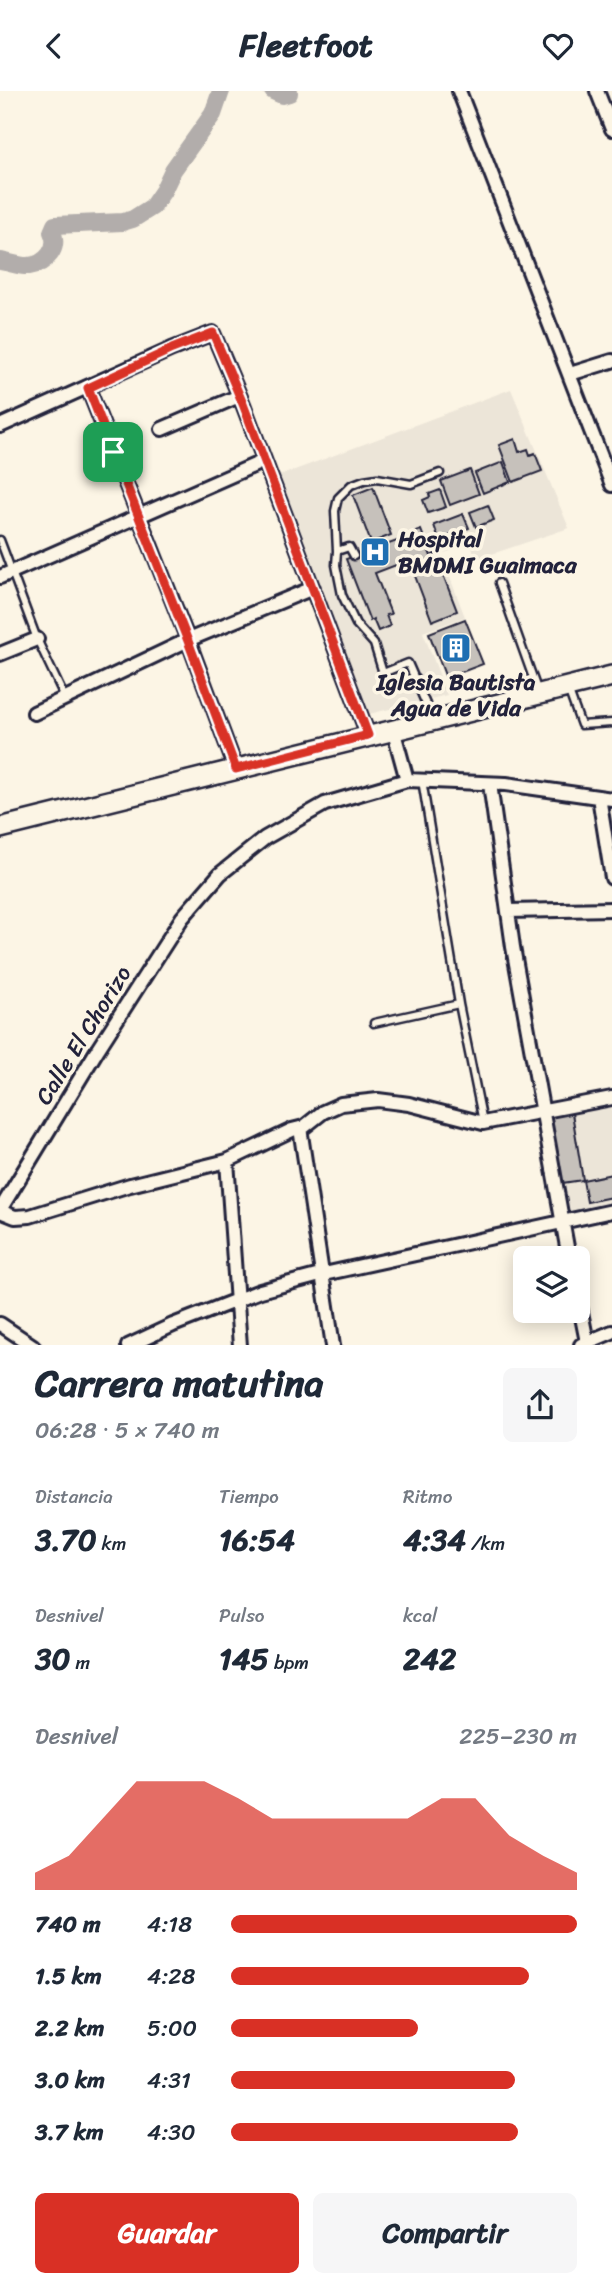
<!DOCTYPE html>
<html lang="es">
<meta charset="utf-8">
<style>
:root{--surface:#fff;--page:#f6f6f7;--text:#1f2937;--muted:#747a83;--accent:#d93025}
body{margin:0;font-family:Sriracha,sans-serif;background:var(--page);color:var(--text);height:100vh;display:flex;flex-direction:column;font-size:26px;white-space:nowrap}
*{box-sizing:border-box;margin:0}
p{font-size:23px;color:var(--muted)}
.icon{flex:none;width:38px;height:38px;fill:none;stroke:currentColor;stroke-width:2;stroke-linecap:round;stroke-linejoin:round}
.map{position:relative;height:1254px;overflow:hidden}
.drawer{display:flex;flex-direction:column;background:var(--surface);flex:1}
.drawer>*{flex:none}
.fabs{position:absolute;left:513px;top:1155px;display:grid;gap:14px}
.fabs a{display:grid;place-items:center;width:77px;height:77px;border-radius:10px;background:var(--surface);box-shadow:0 4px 18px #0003;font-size:35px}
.pin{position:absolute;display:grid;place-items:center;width:60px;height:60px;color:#fff;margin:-30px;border-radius:14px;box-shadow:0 4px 10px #0006}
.round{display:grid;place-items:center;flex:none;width:74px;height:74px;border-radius:10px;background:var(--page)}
.head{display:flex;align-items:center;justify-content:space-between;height:119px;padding:0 35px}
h1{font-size:38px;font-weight:800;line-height:52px}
.figures{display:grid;grid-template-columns:repeat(3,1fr);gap:10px;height:119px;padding:7px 35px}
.figures div{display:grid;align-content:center}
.figures b{font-size:30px;font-weight:800}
.figures small{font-size:19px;font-weight:400}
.figures p{font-size:19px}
.chart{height:196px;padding:14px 35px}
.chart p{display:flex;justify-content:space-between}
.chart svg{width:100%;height:126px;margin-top:7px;fill:var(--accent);opacity:.7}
.primary-button{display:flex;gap:14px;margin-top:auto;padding:14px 35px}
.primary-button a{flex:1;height:80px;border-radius:10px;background:var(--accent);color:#fff;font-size:28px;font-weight:800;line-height:80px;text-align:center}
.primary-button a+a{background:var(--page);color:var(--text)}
ul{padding:0 35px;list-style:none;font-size:23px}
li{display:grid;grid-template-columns:112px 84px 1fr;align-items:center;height:52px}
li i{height:18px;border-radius:9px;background:var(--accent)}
header{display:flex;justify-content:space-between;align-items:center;height:91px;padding:0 35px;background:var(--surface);font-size:32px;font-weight:800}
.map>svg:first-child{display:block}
</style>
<header><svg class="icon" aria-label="back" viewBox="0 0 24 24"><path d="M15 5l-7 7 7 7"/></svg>Fleetfoot<svg class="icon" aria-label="heart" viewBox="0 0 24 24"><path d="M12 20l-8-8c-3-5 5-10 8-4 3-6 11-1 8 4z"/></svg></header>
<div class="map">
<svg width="612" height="1255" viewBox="0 0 612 1255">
<rect width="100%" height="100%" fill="#fcf5e5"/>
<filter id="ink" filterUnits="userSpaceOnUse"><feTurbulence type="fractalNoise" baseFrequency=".0143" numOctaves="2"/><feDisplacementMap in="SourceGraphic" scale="14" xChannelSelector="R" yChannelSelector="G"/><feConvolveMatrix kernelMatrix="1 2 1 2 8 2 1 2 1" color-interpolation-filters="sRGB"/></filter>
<g filter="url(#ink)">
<path fill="#ece5d8" d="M511,298l58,139 -92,31 -7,-15 -29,10 24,63 -42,15 24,63 -78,19 -93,-237z
M612,1010v105l-48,9 -14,-99z"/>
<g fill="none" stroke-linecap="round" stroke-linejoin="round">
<path stroke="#b2adab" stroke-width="18" d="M273,0l9,4 7,-2v-2
M0,170c9,1 21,6 29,5 17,-2 31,-18 23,-34l3,-7 68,-3 10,-3 19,-12 11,-16 10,-21 40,-56 8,-23"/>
</g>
<path fill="#c6c1bb" stroke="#22223b" stroke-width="2" d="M515,348l4,13 9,-3 2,6 5,-2 7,18 -29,11 -14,-37z
M503,371l7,20 -27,11 -8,-20z
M470,379l9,24 -29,11 -9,-24z
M373,396l18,48 -20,8 -18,-48z
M440,399l6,17 -18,6 -5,-13 7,-3 -1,-3z
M488,414l6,15 -18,7 -6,-15z
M463,423l6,14 -30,12 -5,-15z
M421,439l10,26 4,-2 22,57 -25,10 -23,-61 -34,13 16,41 -5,1 4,11 -12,5 -5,-12 -3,2 -24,-62 57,-20 -1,-2z
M465,528l18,45 -37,14 -17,-45z
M572,1022l11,67 -21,3 -11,-66z
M612,1083v23l-25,5 -4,-22z"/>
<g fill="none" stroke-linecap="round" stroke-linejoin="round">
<g stroke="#22223b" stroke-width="11">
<path id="lane" d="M0,449l37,99 28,59
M337,460l-2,-40 3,-13 13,-13 13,-5 13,-2 34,6 29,-11
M354,465l-5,-9 -12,4 -1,14 6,30 14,29 18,20 9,29 25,-10 24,55
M499,492l39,109
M568,598l13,36 31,-2
M459,913l24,118
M374,932l85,-19 -37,-224"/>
</g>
<g stroke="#22223b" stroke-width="18">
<path id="street" d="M459,0l153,394
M597,0l15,38
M570,283l42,-13
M88,297l100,252 48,129
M0,335l172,-77 41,-16 30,71 125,331
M162,338l77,-33
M0,486l264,-116
M0,563l37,-15
M34,622l154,-73 125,-52
M393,638l14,51
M490,693l23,163 56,311
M599,706l13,81
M508,820l104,-2
M300,1037l33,218
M227,1070l13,185
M0,1119l98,-161 84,-131 38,-44 45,-36 60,-34 82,-24 99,4 106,15
M0,1120l15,6 15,-1 100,-31 97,-24 65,-31 12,-3 19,-15 18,-8 37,-4 31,4 74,19 129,-25
M578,1206l9,45
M0,1233l33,22
M581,1254l31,-13
M128,1255l45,-21 87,-34 64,-17 288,-63"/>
</g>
<g stroke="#22223b" stroke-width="24">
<path id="primary" d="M0,737l612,-152"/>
</g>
<use href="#lane" stroke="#fcf5e5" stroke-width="6"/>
<use href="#street" stroke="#fcf5e5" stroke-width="12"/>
<use href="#primary" stroke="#fcf5e5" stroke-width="19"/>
</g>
</g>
<g fill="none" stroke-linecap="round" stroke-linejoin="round" filter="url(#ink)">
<g stroke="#fff" stroke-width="14">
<path id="route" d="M213,242l30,71 125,331 -132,34 -48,-128 -100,-253 84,-39z"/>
</g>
<use href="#route" stroke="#d93025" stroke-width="9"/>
</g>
<defs>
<g id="hospital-square" transform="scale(1.575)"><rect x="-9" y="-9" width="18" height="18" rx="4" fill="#1f6fb2" stroke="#fcf5e5"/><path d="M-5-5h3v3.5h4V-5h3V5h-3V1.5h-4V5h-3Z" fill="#fff"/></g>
<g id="building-square" transform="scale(1.575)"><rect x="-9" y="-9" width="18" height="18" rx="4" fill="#1f6fb2" stroke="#fcf5e5"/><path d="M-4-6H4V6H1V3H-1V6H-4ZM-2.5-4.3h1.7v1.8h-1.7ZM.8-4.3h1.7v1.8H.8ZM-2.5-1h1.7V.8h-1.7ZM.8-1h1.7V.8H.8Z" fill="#fff"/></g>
</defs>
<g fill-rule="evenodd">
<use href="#hospital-square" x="375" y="461"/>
<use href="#building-square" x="456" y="557"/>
</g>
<g text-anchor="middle" stroke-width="7" stroke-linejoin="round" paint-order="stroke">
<g font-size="23" font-weight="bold" fill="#22223b" stroke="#fcf5e5" text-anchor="start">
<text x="398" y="456">Hospital<tspan x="398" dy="26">BMDMI Guaimaca</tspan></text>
<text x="456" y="599" text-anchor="middle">Iglesia Bautista<tspan x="456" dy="26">Agua de Vida</tspan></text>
</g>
<g font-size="23" fill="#22223b" stroke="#fcf5e5">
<text transform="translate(83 944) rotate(-58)" y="8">Calle El Chorizo</text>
</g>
</g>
</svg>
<div class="fabs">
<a><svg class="icon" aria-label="layers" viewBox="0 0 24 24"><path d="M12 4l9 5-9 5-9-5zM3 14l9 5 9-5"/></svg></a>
</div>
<div class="pin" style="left:113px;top:361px;background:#1e9e55"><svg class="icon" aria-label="arrive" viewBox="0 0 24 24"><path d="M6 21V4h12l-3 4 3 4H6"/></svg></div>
</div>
<section class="drawer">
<div class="head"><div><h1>Carrera matutina</h1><p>06:28 · 5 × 740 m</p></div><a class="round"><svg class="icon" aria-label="share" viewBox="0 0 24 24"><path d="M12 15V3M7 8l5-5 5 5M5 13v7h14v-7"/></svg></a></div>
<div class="figures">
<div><p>Distancia</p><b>3.70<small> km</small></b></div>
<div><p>Tiempo</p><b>16:54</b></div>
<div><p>Ritmo</p><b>4:34<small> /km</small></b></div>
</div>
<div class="figures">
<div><p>Desnivel</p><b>30<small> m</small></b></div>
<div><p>Pulso</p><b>145<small> bpm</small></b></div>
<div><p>kcal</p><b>242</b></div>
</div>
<div class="chart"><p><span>Desnivel</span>225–230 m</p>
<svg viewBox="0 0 160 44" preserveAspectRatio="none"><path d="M0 44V38L10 32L20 19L30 6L40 6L50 6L60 12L70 19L80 19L90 19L100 19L110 19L120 12L130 12L140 25L150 32L160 38V44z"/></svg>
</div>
<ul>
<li><b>740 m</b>4:18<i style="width:100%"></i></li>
<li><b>1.5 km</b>4:28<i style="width:86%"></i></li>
<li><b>2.2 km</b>5:00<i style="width:54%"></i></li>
<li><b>3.0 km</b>4:31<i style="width:82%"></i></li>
<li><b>3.7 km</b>4:30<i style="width:83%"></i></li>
</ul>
<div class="primary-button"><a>Guardar</a><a>Compartir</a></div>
</section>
